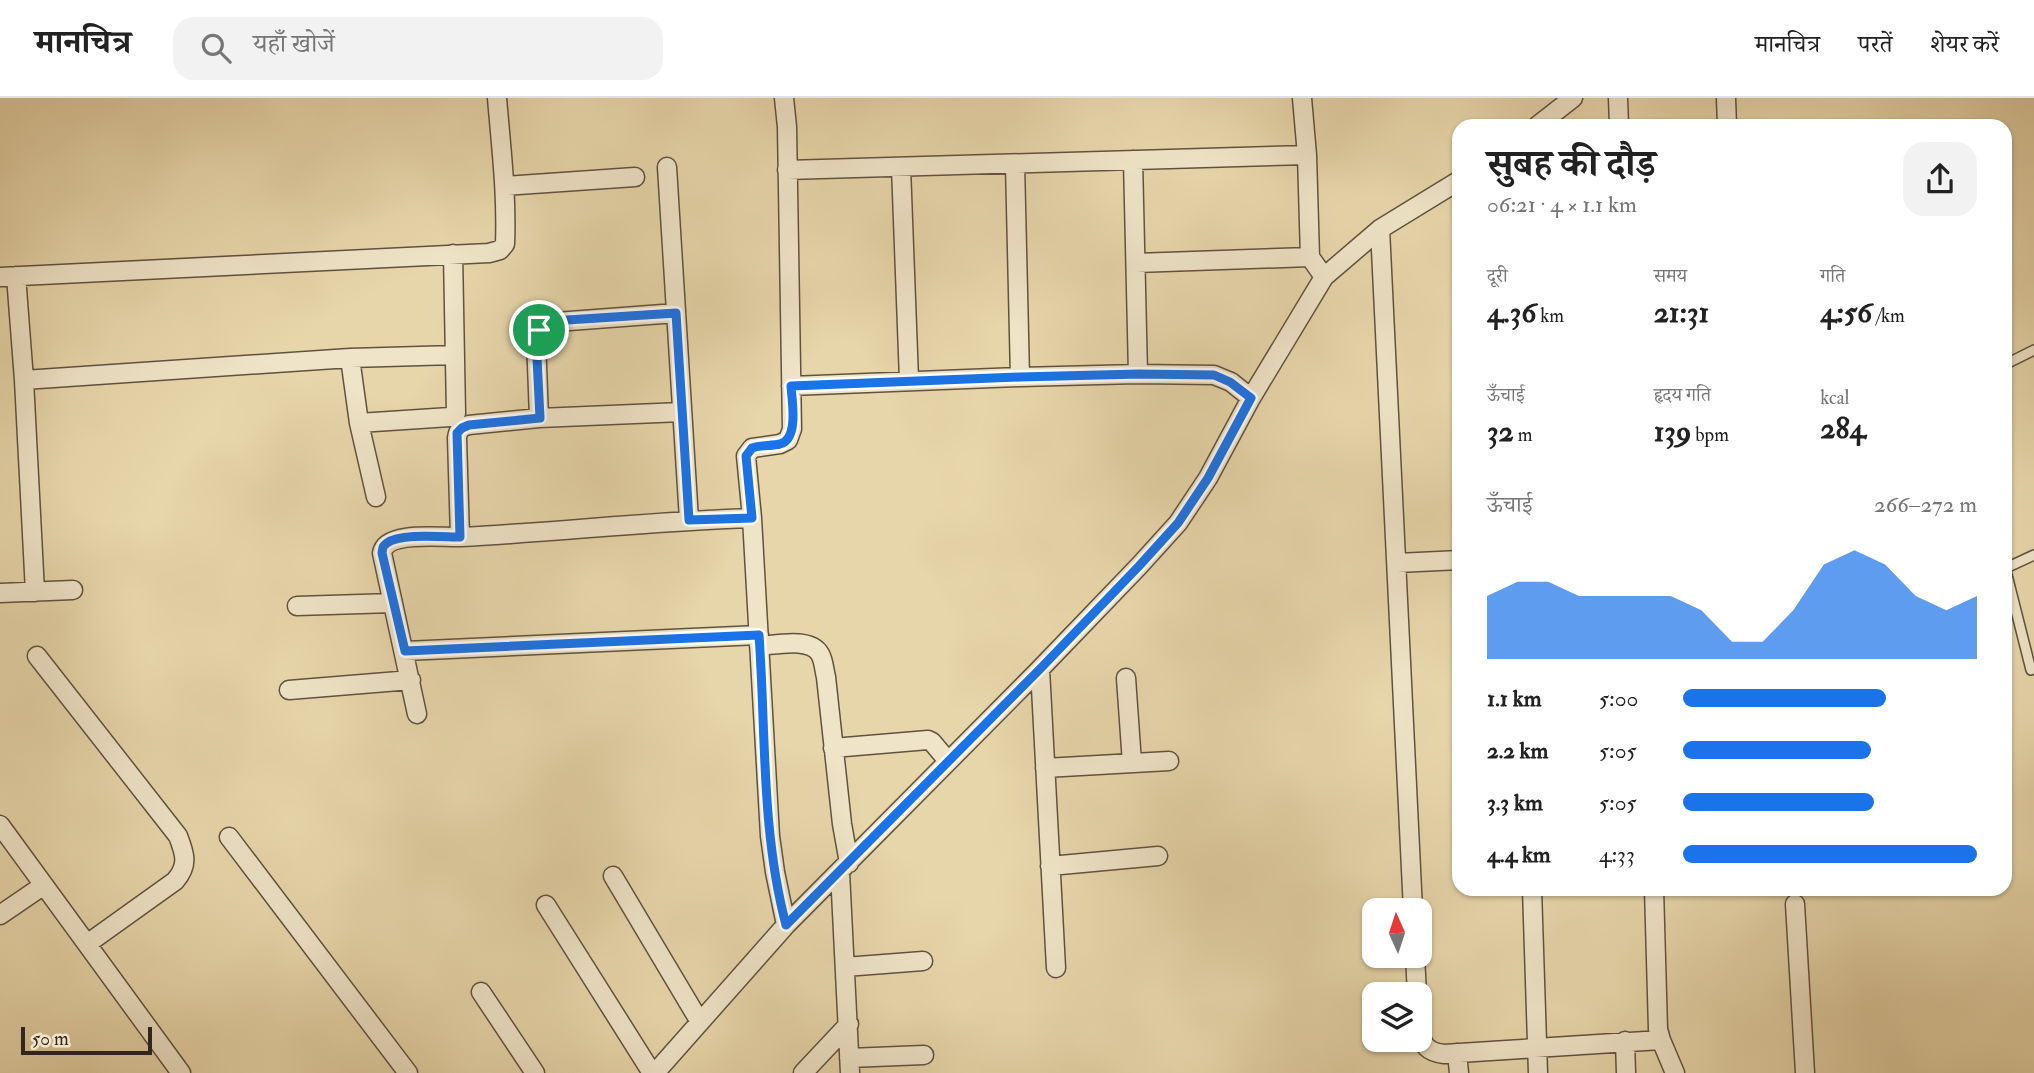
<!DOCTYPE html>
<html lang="hi">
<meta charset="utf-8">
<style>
:root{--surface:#fff;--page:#f2f2f2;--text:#222;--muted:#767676;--line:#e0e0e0;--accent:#1a73e8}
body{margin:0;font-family:"IM FELL Double Pica","Noto Serif Devanagari",serif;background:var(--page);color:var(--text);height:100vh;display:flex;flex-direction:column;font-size:26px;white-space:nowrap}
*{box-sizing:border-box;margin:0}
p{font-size:23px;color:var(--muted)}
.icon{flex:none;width:38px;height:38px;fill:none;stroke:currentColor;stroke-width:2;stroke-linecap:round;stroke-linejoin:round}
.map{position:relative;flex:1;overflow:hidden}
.sheet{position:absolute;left:1452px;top:21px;width:560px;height:777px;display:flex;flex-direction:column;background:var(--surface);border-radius:21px;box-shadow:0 2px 5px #0004}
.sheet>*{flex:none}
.needle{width:46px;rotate:357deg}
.buttons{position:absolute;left:1362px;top:800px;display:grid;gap:14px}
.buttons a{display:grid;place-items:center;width:70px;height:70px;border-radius:14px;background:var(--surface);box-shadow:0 2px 5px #0004;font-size:35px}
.scale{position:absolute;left:21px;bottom:18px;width:131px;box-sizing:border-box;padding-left:7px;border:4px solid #33261d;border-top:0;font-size:19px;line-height:24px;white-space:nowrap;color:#33261d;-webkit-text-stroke:5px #efe4c8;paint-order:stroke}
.pin{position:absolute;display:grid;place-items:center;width:60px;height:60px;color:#fff;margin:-30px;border:4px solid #fff;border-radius:50%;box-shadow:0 2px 7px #0007}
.round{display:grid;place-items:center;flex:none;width:74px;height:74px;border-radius:21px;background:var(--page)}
.headline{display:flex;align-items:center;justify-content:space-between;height:119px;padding:0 35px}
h1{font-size:38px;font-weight:700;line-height:52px}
.metrics{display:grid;grid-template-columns:repeat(3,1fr);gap:10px;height:119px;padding:7px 35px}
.metrics div{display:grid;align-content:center}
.metrics b{font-size:30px;font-weight:700}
.metrics small{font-size:19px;font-weight:400}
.metrics p{font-size:19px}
.chart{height:196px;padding:14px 35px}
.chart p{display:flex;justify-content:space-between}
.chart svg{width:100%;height:126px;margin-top:7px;fill:var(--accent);opacity:.7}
ul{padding:0 35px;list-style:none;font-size:23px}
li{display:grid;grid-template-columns:112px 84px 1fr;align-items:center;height:52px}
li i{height:18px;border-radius:9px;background:var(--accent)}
header{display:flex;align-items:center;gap:42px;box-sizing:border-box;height:98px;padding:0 35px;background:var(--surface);border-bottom:2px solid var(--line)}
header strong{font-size:33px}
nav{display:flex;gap:38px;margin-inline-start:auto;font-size:24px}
.search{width:490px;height:63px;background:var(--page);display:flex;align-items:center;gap:18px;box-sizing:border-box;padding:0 24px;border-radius:21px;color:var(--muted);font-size:26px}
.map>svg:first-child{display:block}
</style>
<header>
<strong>मानचित्र</strong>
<div class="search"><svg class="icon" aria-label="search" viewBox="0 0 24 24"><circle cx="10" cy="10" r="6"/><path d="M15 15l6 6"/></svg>यहाँ खोजें</div>
<nav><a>मानचित्र</a><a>परतें</a><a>शेयर करें</a></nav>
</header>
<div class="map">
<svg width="2034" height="975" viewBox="0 0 2034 975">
<rect width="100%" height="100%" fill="#e7d6aa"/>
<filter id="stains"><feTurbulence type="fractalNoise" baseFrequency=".00286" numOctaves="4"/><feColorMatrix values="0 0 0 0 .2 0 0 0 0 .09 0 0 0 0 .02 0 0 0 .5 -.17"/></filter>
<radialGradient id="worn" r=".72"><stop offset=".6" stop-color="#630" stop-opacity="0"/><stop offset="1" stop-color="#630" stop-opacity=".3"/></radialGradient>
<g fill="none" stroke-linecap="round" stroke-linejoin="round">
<g stroke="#605240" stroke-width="12">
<path id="service" d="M2006,266l28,-14
M2006,470l28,-13
M2006,473l25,99"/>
</g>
<g stroke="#605240" stroke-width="21">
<path id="minor" d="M784,0l3,29 5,302 -4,11 -8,4 -28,4 -6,8 6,62 18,318 5,36 11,53
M1302,0l5,57 3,102 14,20
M1618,0l1,28
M1726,0l1,28
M1537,28l36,-28
M1133,62l5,214
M1015,66l5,213
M667,69l22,353
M901,69l8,213
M787,72l520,-15
M505,88l130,-9
M1380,131l33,681
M1136,165l174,-6
M16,178l8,104 11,212
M0,179l489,-24 11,-3 5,-6c2,-49 -4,-98 -8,-146
M350,260l9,65 17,74
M24,282l326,-22 105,-3
M791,288l229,-9 118,-3 76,1 17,7 20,16
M539,320l-3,-80 3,-8 5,-5 12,-3 120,-9
M359,325l91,-6 6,-4 -3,-159
M460,439l-3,-99c1,-8 4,-11 12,-13l70,-7 143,-6
M1397,465l63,-3
M0,495l73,-3
M297,508l96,-3
M759,548c17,-1 51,-9 61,8 4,7 4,16 6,23l16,147 7,39
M405,553l354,-16
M37,558l141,180c7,18 11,29 -3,45l-88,63
M1040,571l16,299
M1126,580l6,85
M289,592l122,-10
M417,616l-35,-161c4,-23 60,-15 79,-16 97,-5 194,-16 291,-19
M833,650l95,-8 4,2 16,19
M1045,670l124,-7
M0,727l181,248
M229,739l179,236
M1050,768l108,-10
M840,774l10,201
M613,778l87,146
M1532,791l6,184
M1654,791l4,140 3,11 14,33
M1795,806l10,169
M546,807l106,168
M0,817l44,-30
M1415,858l2,38
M845,869l78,-6
M481,894l54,81
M1419,931c3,17 9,23 25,25l217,-14
M1625,943l1,32
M1457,955l2,20
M849,960l75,-3
M655,975l131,-148 254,-256 99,-103 39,-43 30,-45 43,-80 73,-121 56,-48 80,-49
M803,975l46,-49"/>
</g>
<use href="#service" stroke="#efe4c8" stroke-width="9"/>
<use href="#minor" stroke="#efe4c8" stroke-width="18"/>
</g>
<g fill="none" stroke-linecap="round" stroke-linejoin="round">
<g stroke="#fff" stroke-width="14">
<path id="route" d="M676,215l13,207 63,-2 -6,-62 6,-8c9,-3 19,-2 28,-4 19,-5 12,-43 11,-58l229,-9 119,-3 75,1 16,7 21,16 -43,80 -30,45 -39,43 -99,103 -254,256c-25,-94 -20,-193 -27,-290l-354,16 -23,-98c1,-6 0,-6 5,-10 13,-10 56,-6 73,-6l-3,-104 5,-5 7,-3 71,-7 -4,-80 8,-12 23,-6z"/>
</g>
<use href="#route" stroke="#1a73e8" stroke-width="9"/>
</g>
<rect width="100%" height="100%" filter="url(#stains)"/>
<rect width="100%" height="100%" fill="url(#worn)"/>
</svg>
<div class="buttons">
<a><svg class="needle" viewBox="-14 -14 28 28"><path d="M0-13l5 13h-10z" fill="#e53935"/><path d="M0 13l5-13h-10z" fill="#767676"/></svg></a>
<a><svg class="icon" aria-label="layers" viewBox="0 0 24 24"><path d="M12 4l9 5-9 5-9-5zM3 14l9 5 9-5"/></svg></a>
</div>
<div class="scale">50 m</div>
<div class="pin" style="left:539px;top:232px;background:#1e9e55"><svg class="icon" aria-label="arrive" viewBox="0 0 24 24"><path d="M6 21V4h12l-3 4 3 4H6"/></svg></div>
<section class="sheet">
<div class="headline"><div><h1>सुबह की दौड़</h1><p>06:21 · 4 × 1.1 km</p></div><a class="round"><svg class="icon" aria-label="share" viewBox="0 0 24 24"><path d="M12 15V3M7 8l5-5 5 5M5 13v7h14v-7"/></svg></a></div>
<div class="metrics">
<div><p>दूरी</p><b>4.36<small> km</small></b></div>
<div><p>समय</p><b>21:31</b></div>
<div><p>गति</p><b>4:56<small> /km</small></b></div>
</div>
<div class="metrics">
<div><p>ऊँचाई</p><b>32<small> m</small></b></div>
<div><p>हृदय गति</p><b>139<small> bpm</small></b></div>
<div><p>kcal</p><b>284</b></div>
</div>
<div class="chart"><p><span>ऊँचाई</span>266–272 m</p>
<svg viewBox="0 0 160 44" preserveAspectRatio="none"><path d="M0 44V22L10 17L20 17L30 22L40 22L50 22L60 22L70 27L80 38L90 38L100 27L110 11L120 6L130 11L140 22L150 27L160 22V44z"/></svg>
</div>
<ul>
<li><b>1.1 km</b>5:00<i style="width:69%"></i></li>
<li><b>2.2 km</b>5:05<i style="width:64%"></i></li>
<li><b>3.3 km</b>5:05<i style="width:65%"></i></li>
<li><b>4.4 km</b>4:33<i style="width:100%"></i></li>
</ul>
</section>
</div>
